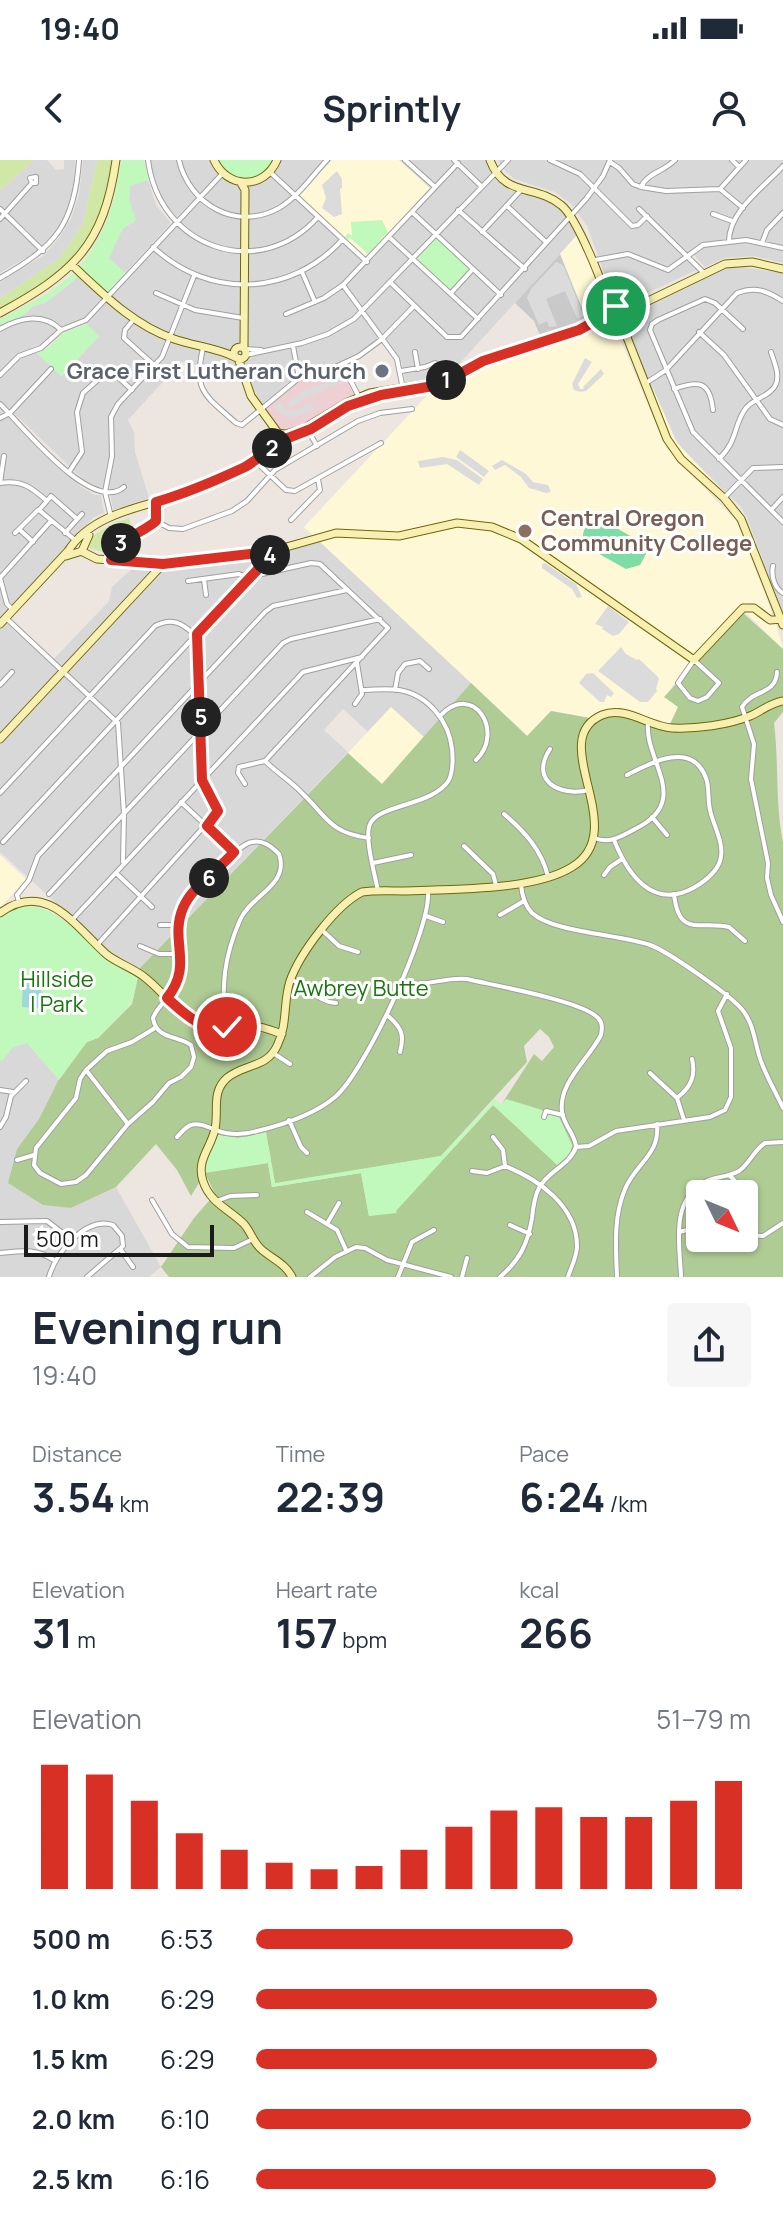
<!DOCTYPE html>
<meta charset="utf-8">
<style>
:root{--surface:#fff;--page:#f6f6f7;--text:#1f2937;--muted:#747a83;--accent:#d93025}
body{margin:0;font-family:Manrope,sans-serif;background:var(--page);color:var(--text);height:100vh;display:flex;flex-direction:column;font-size:30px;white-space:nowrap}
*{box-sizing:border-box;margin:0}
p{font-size:26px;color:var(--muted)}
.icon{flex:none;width:44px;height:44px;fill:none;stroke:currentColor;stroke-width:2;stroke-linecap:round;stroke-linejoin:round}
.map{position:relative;height:1117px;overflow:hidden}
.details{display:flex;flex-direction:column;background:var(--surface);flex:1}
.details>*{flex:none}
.needle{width:52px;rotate:133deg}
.buttons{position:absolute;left:686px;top:1020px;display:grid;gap:16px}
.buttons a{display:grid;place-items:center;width:72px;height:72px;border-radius:8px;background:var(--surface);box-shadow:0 2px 6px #0004;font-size:40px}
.scale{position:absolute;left:24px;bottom:20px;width:190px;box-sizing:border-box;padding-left:8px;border:4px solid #1b1b1b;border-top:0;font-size:22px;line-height:28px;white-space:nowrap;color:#1b1b1b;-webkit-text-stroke:6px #fff;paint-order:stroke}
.pin{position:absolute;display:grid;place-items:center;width:68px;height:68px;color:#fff;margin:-34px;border:4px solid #fff;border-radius:50%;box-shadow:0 2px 8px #0007}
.km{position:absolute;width:40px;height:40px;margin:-20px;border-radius:50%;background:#222;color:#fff;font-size:22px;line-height:40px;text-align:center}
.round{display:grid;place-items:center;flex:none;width:84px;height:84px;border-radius:8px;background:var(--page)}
.headline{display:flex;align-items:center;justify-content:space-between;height:136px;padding:0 32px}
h1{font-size:44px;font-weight:700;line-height:60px}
.metrics{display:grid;grid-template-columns:repeat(3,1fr);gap:12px;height:136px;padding:8px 32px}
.metrics div{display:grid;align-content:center}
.metrics b{font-size:40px;font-weight:700}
.metrics small{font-size:22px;font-weight:400}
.metrics p{font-size:22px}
.chart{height:224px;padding:16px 32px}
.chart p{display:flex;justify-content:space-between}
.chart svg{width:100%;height:144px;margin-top:8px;stroke:var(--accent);stroke-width:6}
ul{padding:0 32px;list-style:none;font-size:26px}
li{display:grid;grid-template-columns:128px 96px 1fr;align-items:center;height:60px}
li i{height:20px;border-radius:10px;background:var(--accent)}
.status{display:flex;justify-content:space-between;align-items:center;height:56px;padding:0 40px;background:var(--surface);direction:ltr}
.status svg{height:22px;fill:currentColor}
header{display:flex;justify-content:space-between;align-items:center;height:104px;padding:0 32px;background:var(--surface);font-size:36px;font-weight:700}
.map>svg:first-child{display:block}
</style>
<div class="status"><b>19:40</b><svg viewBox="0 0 49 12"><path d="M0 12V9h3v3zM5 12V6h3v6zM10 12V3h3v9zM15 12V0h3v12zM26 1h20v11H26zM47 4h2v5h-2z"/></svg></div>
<header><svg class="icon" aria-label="back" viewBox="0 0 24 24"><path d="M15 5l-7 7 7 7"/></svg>Sprintly<svg class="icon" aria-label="person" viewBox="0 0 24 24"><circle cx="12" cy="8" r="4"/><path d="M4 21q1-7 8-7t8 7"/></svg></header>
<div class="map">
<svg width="783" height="1117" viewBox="0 0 783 1117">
<rect width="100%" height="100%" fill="#ede6e0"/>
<path fill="#d9d8d8" d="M34,0h13l9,10 8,-1v-9h11l-1,29 -6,21 -11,21 -14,15 -43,-41v-15z
M83,0h14l-14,64 -24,35 -59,39v-17l43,-25 15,-17 13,-20 8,-25z
M150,0h61l8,14 -44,45 -20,-34z
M280,0h205l12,21 13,9 41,11 12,10 14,24 -127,139 -44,10 -4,-20 -19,-27 -36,23 -60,23 -24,22 -10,-15 -7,-19 -19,1 -49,-11 -5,10 -45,49 6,12 1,20 14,46 -36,12 -4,-24 -8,2 -12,-3 -89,-85v-75l25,-11 8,-8 12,-3 26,-20 3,-10 28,25 -18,20 -24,9 -16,16 -13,5 31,28 37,-40 -13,-12 136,-146 14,8h17l16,-8z
M498,0h285v103l-29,-7 -29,2 -20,9 -11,-12 -13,-5 18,19 -69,32 -23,-20 -20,-55 -16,-22 -16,-12 -41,-13 -11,-10z
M148,20l8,25 15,18 -46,50 -17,-15 15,-30 11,-6 -5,-22 1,-15z
M0,53l39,37 -39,23z
M728,105l55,8v342l-36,-97 -6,-11 -53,-51 -15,-20 -27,-58 -23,-62 14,-4z
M0,249l80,77 15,9h6l3,18 -10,4 -94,101z
M320,382l151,141 -46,55 -34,-31 -23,25 -25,-23 -19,21 24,22 -208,216 -30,-16 -110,-100v-223l6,-6 44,40 59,-62 3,-14 22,-20 126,-8z
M27,882l32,38 -20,39 -22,30 54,59 45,-21 45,80 -12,10h-149v-218l2,1 11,-13z"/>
<path fill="#eecfd3" d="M339,207l4,2 13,26 -50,30 -22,6 -6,-4 -13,-17 31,-29z"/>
<path fill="#fef8d7" d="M332,0h67l31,28 -64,70 -67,-63z
M577,75l28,69 -7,14 -10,5 -28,-69z
M608,162l6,3 53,124 72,75 33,89 -5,2 -16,-12 -14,4 -48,55 -24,35 13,10 -8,17 -50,-16 -16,2 -14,8 -38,-7 -24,25 -224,-209 129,-138 54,-26 73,-22z
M651,224l26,59 47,49 -38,-34 -11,-14 -9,-16z
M744,451h9l13,12 10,1 7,25z
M391,547l34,31 -44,47 -33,-32z
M0,695l26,24 -26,29z"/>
<path fill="#c9c9c9" d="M560,94l28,69 -46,17 -8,-19 -19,-18z"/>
<path fill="#d1e7a6" d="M0,0h34l-34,30z
M97,0h17c-3,16 -4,34 -10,49 -20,48 -61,76 -104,102v-13l59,-39 24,-35z
M129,358l4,13 -18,11 -6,12 -20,-6 -3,-4c11,-14 27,-21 43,-26z"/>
<path fill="#afcc95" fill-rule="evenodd" d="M742,452l41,37v63l-9,11c5,39 1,80 9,119v435h-614l-8,-10 33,-49 21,-24 -10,-21 -14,23 -14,-26 -21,-26 -40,43 -45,21 -28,-3 -35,-22 9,-34 22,-30 24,-48 24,-29 11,-4 34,-34 8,-36 208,-215 34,31 89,-101 56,53 24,-25 39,7 14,-8 16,-2 50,16 8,-17 -14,-10zM540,869l9,8 5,10 -12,14 -8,-7 -33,51 57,10 14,31 -3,9 -11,9 -65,-59 -98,106 -26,5 -8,-43 -89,14 -4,-24 -63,9 2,-14 11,-23 20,3 28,-5 9,51 166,-28 86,-94 -3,-16zM700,1034h44v44h-44z"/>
<path fill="#c1f8bc" d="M121,0h23l4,20 -18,6 -1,14 7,20 -13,8 -14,30 16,15 -18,20 -28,-26c27,-32 37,-66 42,-107z
M216,0h57c-8,15 -28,27 -44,15 -5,-3 -9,-10 -13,-15z
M382,60l6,12 -20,22 -18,-16 -2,2 -3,-3 3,-4 4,3 -1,-14z
M436,75l37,34 -22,24 -38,-33z
M74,113l4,4 -33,26 -12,3 -8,8 -25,11v-5l51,-29z
M86,164l13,12 -38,40 -24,-23 11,-5 15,-15z
M23,746c38,-1 59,35 88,55 8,6 18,10 27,15l-6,27 -34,35 -11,4 -28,38 -32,-37 -14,4 -11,14 -2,-2v-140l10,-8z
M495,939l6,5 5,-5 52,16 14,30 -3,10 -12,10 -64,-60 -97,106 1,2 -28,3 -8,-43 -89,14 -4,-24 -63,10 2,-15 11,-23 20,3 28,-6 9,51 166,-27z"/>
<path fill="#7edca7" d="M602,360l41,23 3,11 -6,11 -14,4 -41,-23c-6,-14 1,-25 17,-26z"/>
<path fill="#dbdbdb" d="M337,11l5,8v9l-2,1 2,25 -8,3 -12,-9 4,-10 -4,-13z
M556,102l7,3 21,52 -7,1 -12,-27 -19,8 11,27 -8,1 -2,-6 -8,4 -12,-27 4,-9z
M585,198l7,4 -14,22 2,5h4l-1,-2 18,-18 3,5 -18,17 -6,1 -6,-2 -2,-6z
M337,219h5l-1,4 -17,5 1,3 -19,6 -14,11 -7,-4 17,-13z
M280,242l7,8h8l16,-7 4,6 -21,9 -15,-5 -5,-6z
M460,290l29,21 -5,6 -28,-20z
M443,297l14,3 26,19 -4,6 -32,-21 -27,4 -2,-7z
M502,300l24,14 7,8 15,3 3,7 -5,1 -17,-5 -8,-11 -16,-12 -10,5 -3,-4z
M545,403l31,21 6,13 -5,1 -5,-9 -30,-21v-4z
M608,446l21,16 -10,12 -6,2 -11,-7 1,-2 -8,-3z
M621,487l5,7 11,6 2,-1 20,19 -3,11 1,2 -9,11h-8l-42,-31z
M593,513l21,20 -3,4 -4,-2 -3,7h-4l-21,-19 7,-9z"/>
<path fill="#a0d7da" d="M23,820l19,1 -2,27 -18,-1z"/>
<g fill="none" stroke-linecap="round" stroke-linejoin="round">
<g stroke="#9f9f9f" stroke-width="6">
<path id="street" d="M148,0c11,88 111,123 170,57
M179,0c10,44 57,72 100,48 19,-11 33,-32 48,-48
M405,0l30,27
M454,0l27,26
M550,0l30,14 52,52 6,-1 9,-9
M732,0l7,7
M610,2l9,6 14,16 8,3 25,4 54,-2 23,19
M270,12l97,90
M641,27c6,-14 24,-16 34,-27
M720,29l26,-29
M507,46l39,36
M0,49l43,42
M639,49l65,64
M458,50l67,59
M412,52l89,83
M713,54l19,7
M0,59l32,-36h4v-6l-6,1 2,5
M482,72l39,-42
M389,77l89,82
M729,81c0,-30 35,-54 54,-75
M762,83l5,-13 16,-17
M153,87c57,53 138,49 189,-7
M595,100l33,-6 40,16 35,-25 43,-5 37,8
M302,112l13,30
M0,118c55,-31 75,-54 79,-118
M391,123l56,54h14l125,-138 17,-23 7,-16
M343,125l54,74 6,30
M156,133l39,17 48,8
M451,133l22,-24
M286,154l38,-16 19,-13 115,-122
M134,159l-9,11 -1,8 31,28
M0,169c19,-11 43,-17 61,1
M743,169l-28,-26 -10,-4 -47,21 -6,4 -2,6 43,102 90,90
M699,172l25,23 46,64 13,6
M293,186l6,32
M203,188c-10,44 2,47 33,75l6,2 57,-47 30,-8 30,-14 23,-17 32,-33
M245,189l16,1
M415,192l3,17
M246,195l56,-12 26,-9 26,-15 154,-159
M342,204l17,33
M401,211l24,-4 10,-4
M0,215l19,-19 22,-8 20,-18 25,-10 136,-146
M646,223l20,-13 71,-77c19,-7 30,-2 46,8
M674,229c25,-9 36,-8 39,21
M0,244c22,21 92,111 124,83
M0,258l10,-5 41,-44
M306,267l11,19
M4,296l-4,27c22,-3 31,4 47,18l-8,9 36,30
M719,299c20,-20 14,-34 27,-51 8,-10 25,-12 30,-24 4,-10 -2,-22 -5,-32
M254,300l32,30 9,1 86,-48
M69,312l13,-20 -5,-40 6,-19 18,-16 10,-2 7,2 14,13
M724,338l29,-30 30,-1
M47,341l4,-5 26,23
M772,349l11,-12
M111,357l-6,-25 7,-36 -1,-39 7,-13 44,-47 32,-81
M291,360l29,-30 -2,-11
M156,361l13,7 14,1 49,-18 15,-10 28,-31 83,-49 22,-8 32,-4
M20,370l13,12
M15,373l23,-23
M65,373l17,-19
M111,400l7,-15 38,-24v-19
M773,406c-2,9 1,22 10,27
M0,418l51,-57
M0,418l7,26 6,6
M204,419l2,16
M188,421l51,-7 10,4
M6,458l112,105 6,91 -1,48
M694,500l25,23 -12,14 -9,4 -8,-3 -12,-15z
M777,512c-1,23 -24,17 -35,35l12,37 -3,35 17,84 -1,15 4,17 12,27
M0,525l12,-13
M362,530c12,0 25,-2 37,0 29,5 50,31 53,59 1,10 1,22 -3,31 -16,26 -70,24 -79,44 -6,13 5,51 8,67
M395,530l3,-17 7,-9 15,-3 9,8
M355,544l7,-10 -5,-31
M440,556c34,-36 65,17 36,44
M550,589c-21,32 10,48 39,41
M265,601c12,12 27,21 38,33 24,23 27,39 66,44
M245,624l-7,-11 1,-6 26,-6 123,-133 -68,-64 -9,-1 -49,11 -8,-2
M0,633l155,-167c17,-9 27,-3 40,9
M181,642l53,50
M504,654c20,17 38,36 44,63
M652,657l15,18
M594,678c16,6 26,-1 41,-9 58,-28 9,-68 13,-106
M614,680c14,35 39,71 81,47 10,-6 21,-14 25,-26 5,-15 -5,-33 -9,-47 -4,-12 -1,-25 -5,-36 -14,-38 -56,-15 -79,-3
M3,682l270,-290
M464,686l29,28 3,11
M373,703l38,-8
M116,713l36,34
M604,715l6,-8 12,-8
M521,725c1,10 3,20 11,28 22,20 88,21 118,32 17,6 84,52 94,67 11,15 11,35 18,52 6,15 14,29 21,44
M49,734l234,-251 8,-4 89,-20
M674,734c5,45 26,26 55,33l16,14
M19,742l-2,-7 12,-15 9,-24 227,-244 8,-6 74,-16
M500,755l24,-14
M426,756l17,6
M71,761l232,-249 59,-15
M160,765h19
M322,770l17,16 19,6
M97,785l121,-134 -16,-31 -5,-146
M140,786l19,8h21
M290,819c17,7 28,23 46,24
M402,821c22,8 42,-5 65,-2 25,6 116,22 131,39 5,5 4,11 3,17 -13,25 -43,48 -39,77 2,14 13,22 14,35
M387,855c14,12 18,19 13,37
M155,868l-23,14 -25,9 -21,19 -6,9 -4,19 -40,50 -2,17 6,8 21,11 15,-2 10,-7 42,-51 25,-22 16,-19 12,-6 10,-10 3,-10 -3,-12c-15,-10 -35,-6 -38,-27 5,-14 19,-21 25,-34 9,-20 -2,-47 2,-68 3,-15 57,-72 72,-74 11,-2 19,4 27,12 11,31 -28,41 -39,66 -16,37 -19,66 -14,105
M273,893l17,11
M86,910l42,54
M650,913l27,25 7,22
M0,930l13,2
M677,938c14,-11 19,-22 15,-39
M544,957l2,-6 17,4
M289,960l12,27 6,6
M0,967l6,-10 5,-21 15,-15
M177,977c4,-4 8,-10 14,-12 10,-4 25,7 35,8 11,2 21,1 31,-2 25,-6 58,-17 78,-34 30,-25 96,-168 93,-205
M493,977l10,13 2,16
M17,1000l17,-5
M472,1011l15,2 18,-7c33,13 72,40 72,80 0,11 -6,21 -9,31
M730,1016l10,10
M152,1040l20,34 16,13 46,1 19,-9
M217,1041l13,-5 27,-1
M307,1052l30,18 9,20
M0,1062l47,-1 26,20
M328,1062l11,-19
M510,1065l20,9
M679,1072l21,-5
M744,1075l19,1 20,-13
M121,1090l12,17
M0,1093c21,-2 37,-5 55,8
M49,1117c6,-24 37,-61 64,-52l9,11 1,10 -36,31
M310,1117l25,-20 21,-10 9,1 22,12 64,17
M398,1117l14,-35 22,-12
M462,1117l5,-19
M500,1117c20,-17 28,-34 32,-59 1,-10 2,-21 7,-30 9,-17 31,-23 37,-41l13,-1 27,-15 94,-14 15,-7 6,-13v-49l-13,-37 9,-17
M617,1117c-1,-30 -4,-59 8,-88 11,-26 35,-34 32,-65
M681,1117c-1,-32 -11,-74 22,-94 11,-7 24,-5 36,-12 11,-8 15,-21 26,-28l18,-1"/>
</g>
<g stroke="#6e6706" stroke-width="9">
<path id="secondary" d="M214,0c13,29 50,30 63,0
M490,0c14,38 46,24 71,45 15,11 45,83 47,102
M241,23l4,7 -1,158
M72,105c31,29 61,60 102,74 20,7 43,9 61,18
M0,153c73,-40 104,-67 116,-153
M619,155l106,-51 27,-2 31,7
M619,157l48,122 14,20 43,39 17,21 42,106
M609,159l-4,-7 5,-6 8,2 1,9
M234 193a6 6 0 1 1 12 0a6 6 0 1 1-12 0Z
M238,198l13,38 27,37
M441,224l42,-23 107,-34 14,-7h9
M352,245l26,-9
M267,293l6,-6 10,-2 12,-10
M81,391l16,8 66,5 102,-11 71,-20 63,3 58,-13 35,4 29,12 173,121 49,-52h11l16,12 12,-1
M66,396l16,-5 7,-16
M0,464l68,-73c25,-40 82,-45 124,-60 25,-9 54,-25 74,-43 5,-5 6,-10 10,-15l10,1 17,-5 43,-26 24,-10 74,-12
M0,579l163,-175
M0,753c46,-34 75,13 106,41 11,9 25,13 37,22 19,14 34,37 55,48 16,7 32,1 48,1 13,0 24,5 36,9
M292,1117c-7,-14 -20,-18 -31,-28 -8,-7 -10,-17 -17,-25 -15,-15 -34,-21 -41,-43 -7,-21 8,-33 12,-52 4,-19 -4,-37 12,-51 16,-14 40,-10 50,-32 11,-22 6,-44 13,-65 10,-28 46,-76 72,-89 14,-2 28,-1 42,-1 46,-2 130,0 168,-24 61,-37 -28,-127 30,-152 24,-10 47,12 70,13 24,1 56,-3 78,-12 12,-5 20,-13 33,-15"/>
</g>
<use href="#street" stroke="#fff" stroke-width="4"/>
<use href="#secondary" stroke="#f8f0b3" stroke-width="7"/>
</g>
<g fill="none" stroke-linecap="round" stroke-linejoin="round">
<g stroke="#fff" stroke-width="16">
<path id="route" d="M227,867c-27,3 -41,-12 -60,-29 27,-33 2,-57 16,-90 9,-22 36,-38 51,-56l-27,-26 11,-15 -16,-31 -5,-146 78,-83 -112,13 -52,-4c6,-22 29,-25 45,-39v-19c31,-9 59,-21 89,-35 13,-7 24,-20 38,-22l5,-7 23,-9 37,-23 33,-11 58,-10 44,-24 96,-31 22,-12 7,-11 8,-1"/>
</g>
<use href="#route" stroke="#d93025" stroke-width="10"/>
</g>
<circle fill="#6b7280" stroke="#fff" stroke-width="3" cx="382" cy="211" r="8"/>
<circle fill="#8d6e63" stroke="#fff" stroke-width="3" cx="525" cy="371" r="8"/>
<g text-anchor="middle" stroke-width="6" stroke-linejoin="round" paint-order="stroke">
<g font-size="22" font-weight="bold" fill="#5b616d" stroke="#fff" text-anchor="end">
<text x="366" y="219">Grace First Lutheran Church</text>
</g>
<g font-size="22" font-weight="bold" fill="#785e54" stroke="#fff" text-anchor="start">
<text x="541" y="366">Central Oregon<tspan x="541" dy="25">Community College</tspan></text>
</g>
<g font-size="22" fill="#16760c" stroke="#fff">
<text x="57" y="827">Hillside<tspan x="57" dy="25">I Park</tspan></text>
<text x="361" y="836">Awbrey Butte</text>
</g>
</g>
</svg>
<div class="buttons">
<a><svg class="needle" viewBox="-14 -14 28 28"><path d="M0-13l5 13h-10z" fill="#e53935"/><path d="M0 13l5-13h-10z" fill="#747a83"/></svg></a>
</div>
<div class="scale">500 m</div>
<div class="pin" style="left:616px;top:146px;background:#1e9e55"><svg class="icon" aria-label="arrive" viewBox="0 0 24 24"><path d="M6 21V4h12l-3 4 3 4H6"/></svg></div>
<div class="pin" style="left:227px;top:867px;background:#d93025"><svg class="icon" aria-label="check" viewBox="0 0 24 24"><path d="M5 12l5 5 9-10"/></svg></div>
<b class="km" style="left:446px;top:220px">1</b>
<b class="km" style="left:272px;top:288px">2</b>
<b class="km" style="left:121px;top:383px">3</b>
<b class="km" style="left:270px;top:395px">4</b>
<b class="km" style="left:201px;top:557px">5</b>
<b class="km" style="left:209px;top:718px">6</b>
</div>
<section class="details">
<div class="headline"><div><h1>Evening run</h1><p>19:40</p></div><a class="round"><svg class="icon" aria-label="share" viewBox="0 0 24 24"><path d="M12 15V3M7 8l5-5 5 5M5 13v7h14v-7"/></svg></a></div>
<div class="metrics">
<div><p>Distance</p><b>3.54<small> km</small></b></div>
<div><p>Time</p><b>22:39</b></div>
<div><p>Pace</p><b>6:24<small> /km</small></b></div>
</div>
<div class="metrics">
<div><p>Elevation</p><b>31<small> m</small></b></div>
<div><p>Heart rate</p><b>157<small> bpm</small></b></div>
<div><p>kcal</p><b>266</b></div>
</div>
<div class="chart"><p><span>Elevation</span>51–79 m</p>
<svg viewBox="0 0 160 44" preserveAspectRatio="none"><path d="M5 44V6M15 44V9M25 44V17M35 44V27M45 44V32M55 44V36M65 44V38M75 44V37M85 44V32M95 44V25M105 44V20M115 44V19M125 44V22M135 44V22M145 44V17M155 44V11"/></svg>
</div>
<ul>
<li><b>500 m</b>6:53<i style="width:64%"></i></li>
<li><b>1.0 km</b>6:29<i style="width:81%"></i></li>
<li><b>1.5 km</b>6:29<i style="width:81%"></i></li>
<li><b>2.0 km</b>6:10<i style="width:100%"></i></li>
<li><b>2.5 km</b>6:16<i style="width:93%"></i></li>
</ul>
</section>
